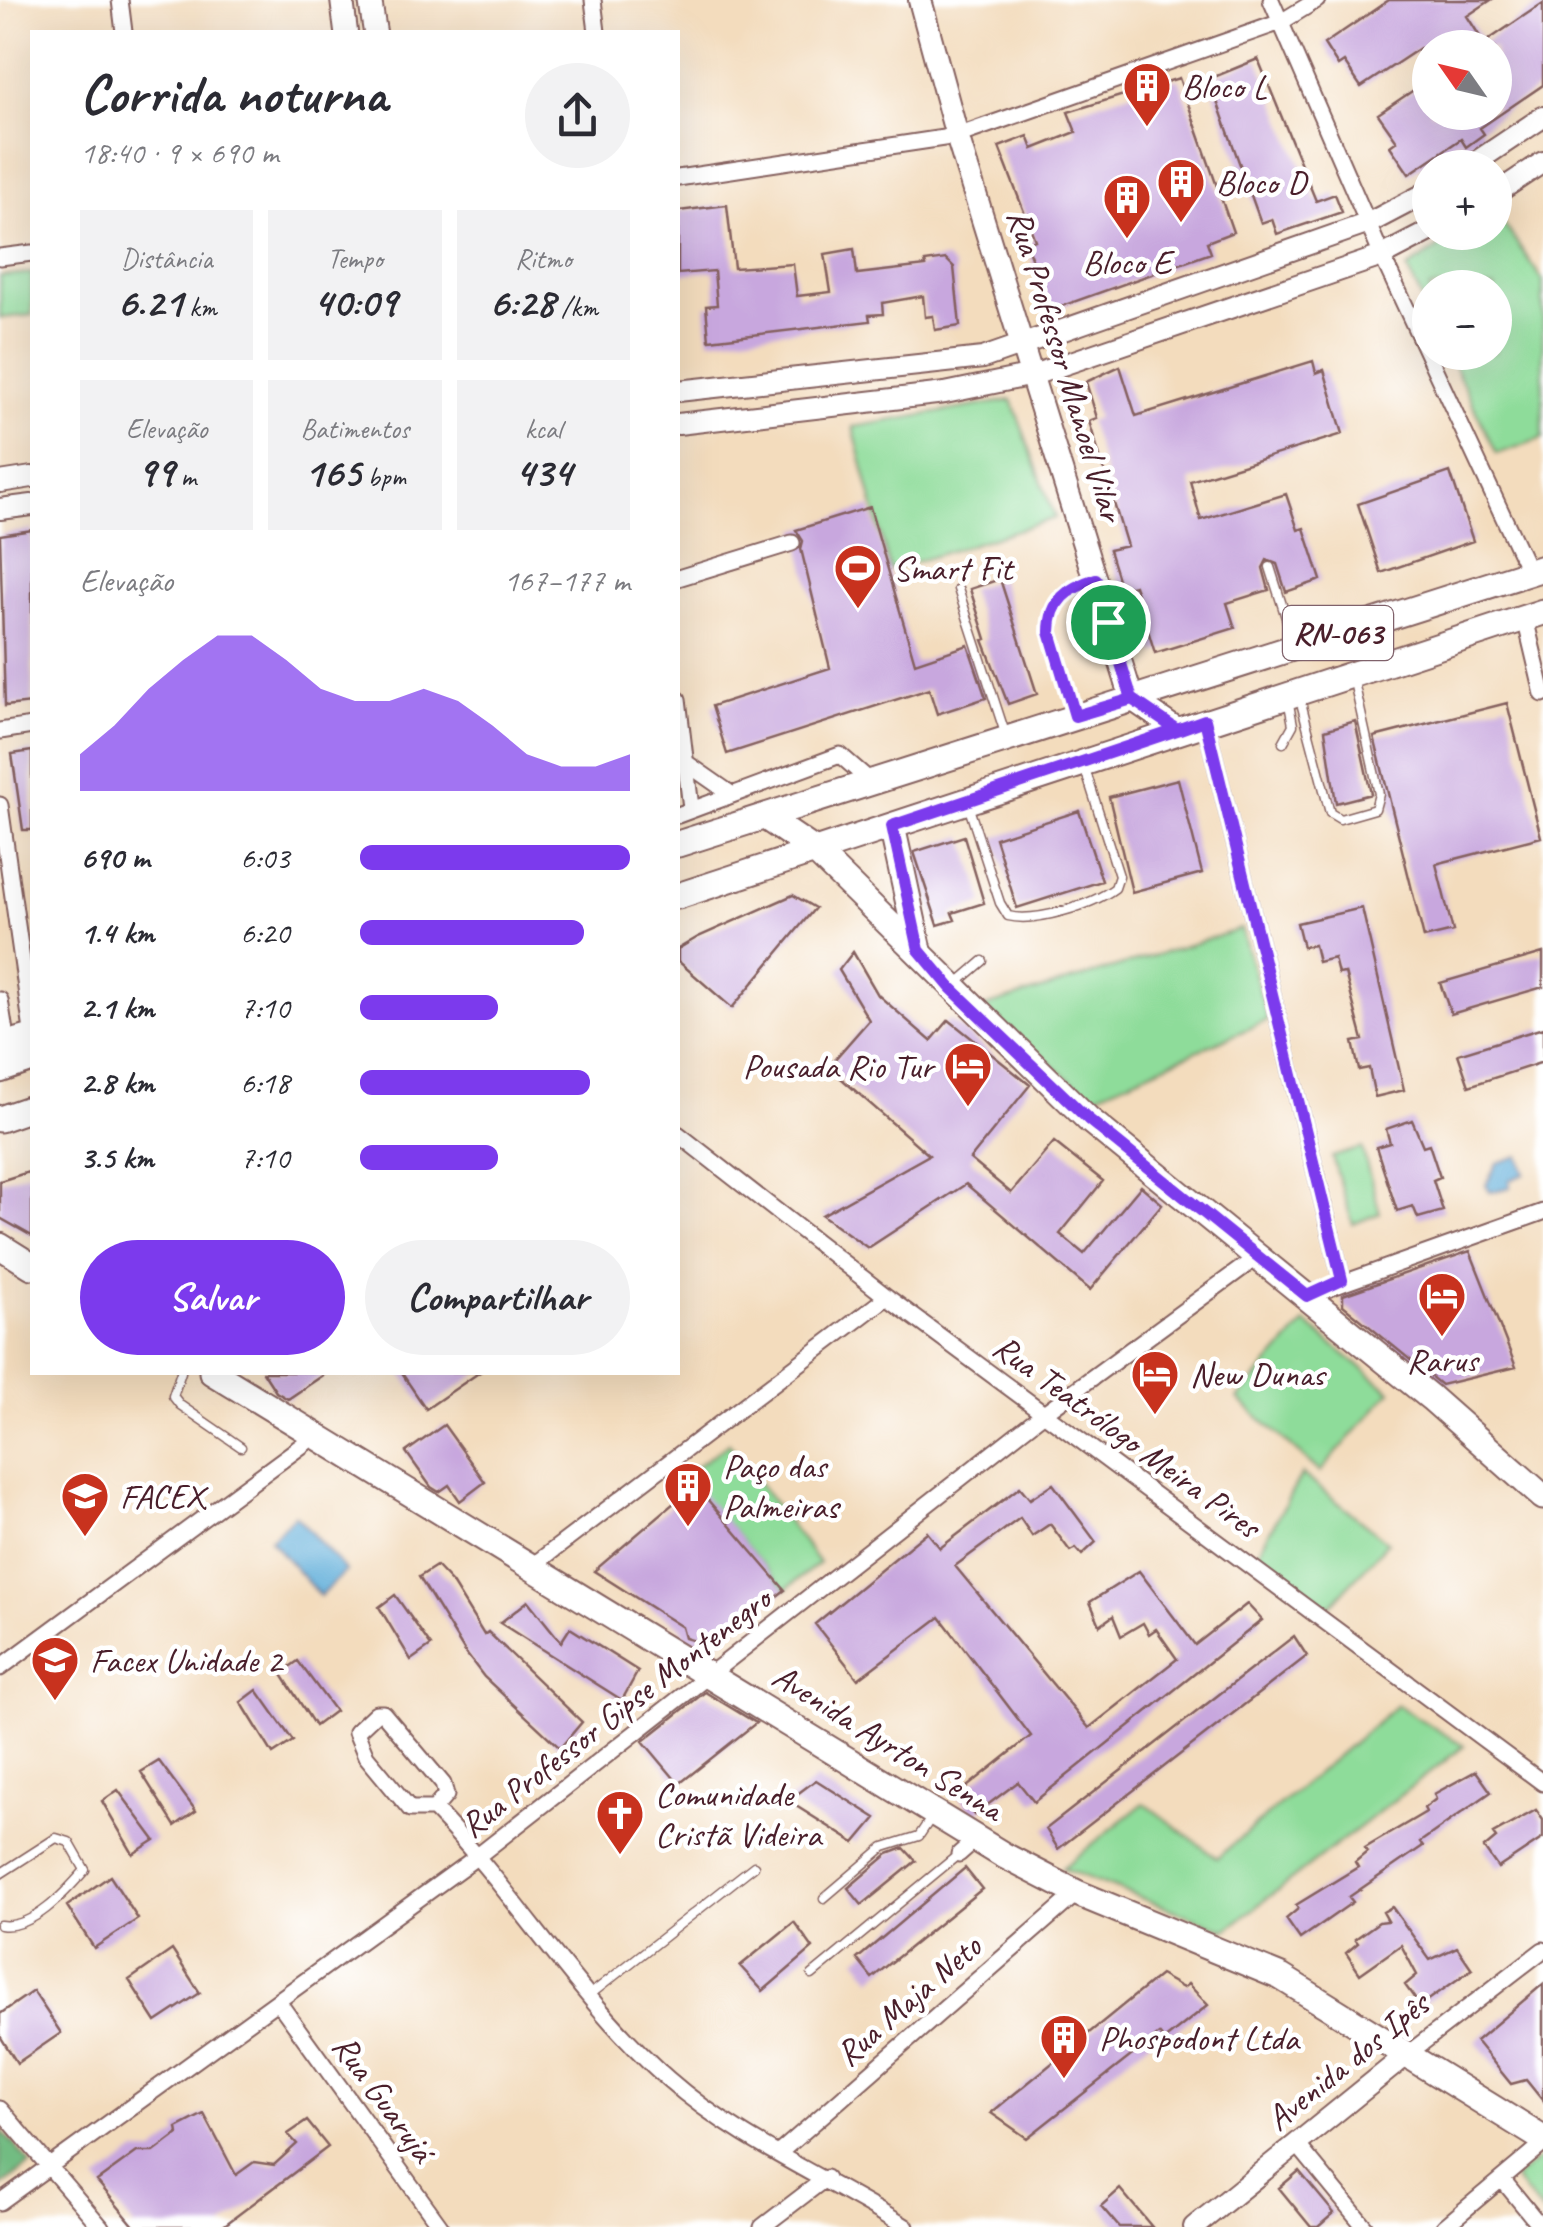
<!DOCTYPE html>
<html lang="pt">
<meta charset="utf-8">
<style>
:root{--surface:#fff;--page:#f2f2f3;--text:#2b2b33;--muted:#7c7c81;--accent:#7c3aed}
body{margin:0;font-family:Caveat,sans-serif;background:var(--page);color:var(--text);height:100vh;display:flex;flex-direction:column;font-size:38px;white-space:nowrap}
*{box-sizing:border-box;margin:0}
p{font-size:32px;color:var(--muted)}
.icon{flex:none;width:55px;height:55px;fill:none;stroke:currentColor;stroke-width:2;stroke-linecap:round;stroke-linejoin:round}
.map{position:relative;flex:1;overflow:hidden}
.panel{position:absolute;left:30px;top:30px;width:650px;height:1345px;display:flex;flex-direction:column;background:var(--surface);border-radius:0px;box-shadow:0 10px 40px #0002}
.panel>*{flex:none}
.needle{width:65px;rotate:304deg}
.fabs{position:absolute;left:1412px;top:30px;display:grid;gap:20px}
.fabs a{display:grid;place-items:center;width:100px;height:100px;border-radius:50%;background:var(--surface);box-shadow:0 10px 40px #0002;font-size:50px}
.pin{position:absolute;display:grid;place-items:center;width:85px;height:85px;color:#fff;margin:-42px;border:5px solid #fff;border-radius:50%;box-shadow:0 2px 10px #0007}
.round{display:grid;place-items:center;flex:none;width:105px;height:105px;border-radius:52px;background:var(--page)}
.overview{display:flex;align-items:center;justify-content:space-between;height:170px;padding:0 50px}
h1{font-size:55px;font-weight:700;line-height:75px}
.stats{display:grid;grid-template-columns:repeat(3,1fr);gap:15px;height:170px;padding:10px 50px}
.stats div{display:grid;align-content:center;border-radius:0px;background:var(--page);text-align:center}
.stats b{font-size:42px;font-weight:700}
.stats small{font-size:28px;font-weight:400}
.stats p{font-size:28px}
.chart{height:280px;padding:20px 50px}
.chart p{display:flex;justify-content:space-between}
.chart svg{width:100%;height:180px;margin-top:10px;fill:var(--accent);opacity:.7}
.button{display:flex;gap:20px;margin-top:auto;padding:20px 50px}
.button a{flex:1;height:115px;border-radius:60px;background:var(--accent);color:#fff;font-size:40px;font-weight:700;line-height:115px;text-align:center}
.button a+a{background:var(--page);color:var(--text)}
ul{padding:0 50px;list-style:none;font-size:32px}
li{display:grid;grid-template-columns:160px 120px 1fr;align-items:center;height:75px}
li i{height:25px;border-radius:12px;background:var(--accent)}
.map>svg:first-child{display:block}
</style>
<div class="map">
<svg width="1543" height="2227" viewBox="0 0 1543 2227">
<rect width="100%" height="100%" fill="#fff"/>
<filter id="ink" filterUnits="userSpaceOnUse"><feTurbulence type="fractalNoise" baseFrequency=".01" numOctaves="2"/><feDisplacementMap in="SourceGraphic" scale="20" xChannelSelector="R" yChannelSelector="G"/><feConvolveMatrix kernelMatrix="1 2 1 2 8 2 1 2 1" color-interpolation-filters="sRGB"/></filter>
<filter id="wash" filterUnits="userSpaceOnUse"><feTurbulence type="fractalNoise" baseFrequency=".0048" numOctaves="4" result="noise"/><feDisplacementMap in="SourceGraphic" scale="40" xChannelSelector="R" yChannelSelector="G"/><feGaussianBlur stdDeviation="2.25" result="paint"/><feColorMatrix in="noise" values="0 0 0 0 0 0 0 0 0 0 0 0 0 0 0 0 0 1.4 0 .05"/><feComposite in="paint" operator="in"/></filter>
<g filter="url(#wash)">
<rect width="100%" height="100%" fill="#f3dcbd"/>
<path fill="#8edc9a" stroke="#6c7e62" stroke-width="2.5" d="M1495,211l48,70v157l-46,16 -49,-101 47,-1v-64h-65v28l-23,-47 53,-36 35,-1z
M32,273v42l-32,3v-42z
M1012,400l43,118 -165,52 -37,-143z
M1241,929l27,91 -177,77 -109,-89z
M1362,1148l18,65 -27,11 -21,-67z
M1305,1323l86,68 -71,81 -82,-73z
M729,1443l90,120 -34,27 -101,-115z
M1302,1474l86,68 -60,66 -71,-54z
M1397,1705l67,41 -238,184 -164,-62 82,-65 73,55z
M1543,2156v58l-29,-35z"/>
<path fill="#72bc82" stroke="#5e6e56" stroke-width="2.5" d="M0,2129l31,35 -31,23z"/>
<path fill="#5fadd9" stroke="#546682" stroke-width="2.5" d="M1519,1156l6,18 -16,6 1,7 -20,5 -4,-7 11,-22z
M295,1515l51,56 -26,25 -50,-56z"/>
<g id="blocks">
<path fill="#c8a7de" d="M1389,0h102l-24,16 17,27 59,-40v82l-63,43 4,6 -18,13 -5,-8 -52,35 -19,-28 7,-5 -19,-27 52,-35v33h65v-64h-75l-59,39 -17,-25 -6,4 -14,-22z
M1258,59l58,142 19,-7 7,18 -65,22 -5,-15 -11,4 -52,-144z
M1179,78l54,154 -26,10 4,11 -160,57 -25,-66 9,-4 -36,-93 29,-11 5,13 43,-17 -8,-20z
M727,205l7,63 59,-4 4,32 34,-4 -6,-38 29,-5 3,25 69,-8 -1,-4 21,-3 8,8 6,59 -25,4 -2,-14 -8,1 -2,-21 -41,7 1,11 -14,1 1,6 -161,19 -3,-34 11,-1 -3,-34 -36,3v-63z
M1313,361l3,12 8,-3 19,64 -153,47 11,39 85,-26 12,36 6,-2 17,52 -35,12 -9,-28 -10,-4 -4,8 6,22 -42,13 8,25 -80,25 -21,-68 -13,4 -12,-39 18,-4 -38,-125 8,-3 -11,-36 34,-16 16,50z
M1450,472l23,69 -92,32 -23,-69z
M870,507l45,156 53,-18 18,53 -49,16 -8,-25 -202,65 -15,-48 118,-38 -29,-119 2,-8 -7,-11z
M32,530v173l-27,3 -5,-171z
M1000,579l37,115 -29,10 -25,-64 3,-1 -16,-50z
M1507,703l34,134 -105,27 17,67 -29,7 -50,-201z
M1355,721l16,73 -35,9 -11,-73z
M32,751v79h-9l-11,-76z
M1178,779l24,94 -70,19 -23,-95z
M1079,811l23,70 -85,27 -22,-70z
M964,836l20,67 -32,10 3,7 -17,5 -24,-73z
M793,895l22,13 -83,100 -54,-47v-12l20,-12z
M1362,908l42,182 -29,7 -6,-29 -10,2 -6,-28 10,-2 -18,-67 -7,1 -4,-16 -16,4 -4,-17 -11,2 -6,-24z
M853,952l25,43 53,46 18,-21 81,65 -60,74 41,34 43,-51 49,39 -43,53 24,20 57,-68 21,18 -72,86 -124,-106 -98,64 -46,-33 107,-60 -101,-88 41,-47 -30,-50z
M1543,953v34l-92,27 -11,-31z
M1543,1028v34l-74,24 -11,-32z
M1412,1120l11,26 6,-2 11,33 -7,3 10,31 -25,7 -5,-12 -16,5 -21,-64 14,-4 -4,-14z
M32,1171v65l-32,-18v-37z
M1470,1251l46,116 -75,18 -98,-80v-10z
M263,1372h65l-40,27 -12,-7z
M401,1372h79l-54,37z
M444,1425l41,57 -25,19 -11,-16 -10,7 -8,-5 -25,-35z
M1053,1484l43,58 -14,13 -6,-7 -6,3 -20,-27 -18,12 -12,-18 -65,48 134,162 88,-69 -21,-30 -7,5 -6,-11 -22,13 -8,-20 -13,9 -10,-23 49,-31 56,74 52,-41 15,16 -228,182 -16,-20 -44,33 -16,-21 73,-58 -91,-119 -82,62 -43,-55 112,-92 13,16 80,-61 10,12z
M695,1485l90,105 -73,56 -27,-8 -3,-11 -88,-56z
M436,1566l16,17 32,52 4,-3 94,90 -22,26 -76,-71 -19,-25 -46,-75z
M395,1595l36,51 -20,14 -32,-53z
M528,1601l33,41 9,-14 68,43 -16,29 -122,-77z
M1294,1636l13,20 -249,193 -12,-20z
M298,1661l37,50 -20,15 -34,-53z
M257,1690l36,51 -20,13 -32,-52z
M705,1692l51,31 -77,61 -36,-43z
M159,1761l37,50 -21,15 -34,-54z
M1476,1771l15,21 -71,50 3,4 -74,51 4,5 -53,37 -14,-20 12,-10 -2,-4 62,-38 -3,-5 12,-10 -2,-4 61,-36 -2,-4 12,-9 -2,-5z
M816,1780l60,38 -21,25 -67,-42z
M118,1790l37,50 -22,14 -31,-53z
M1536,1810l7,10v18l-45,30 -14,-20 12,-10 -3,-4z
M904,1848l12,13 -54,44 -14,-17 40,-34z
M965,1868l17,21 -110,89 -15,-19z
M110,1876l28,43 -44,29 -27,-42z
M1392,1907l38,53 27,-13 15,22 -52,37 -15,-21 12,-10 -16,-30 -41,29 -14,-21 12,-10 -3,-4 24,-17 9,-1 -5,-9z
M794,1922l19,26 -50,43 -23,-25z
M172,1950l28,43 -44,29 -27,-42z
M1160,1975l23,13 5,-4 20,21 -44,35 -5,-6 -132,104 -36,-25z
M1543,1984v117l-17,-21 -15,4 -35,-43z
M33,1991l28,42 -44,30 -17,-27v-22z
M204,2114l32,61 18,-13 20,3 23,-21 -9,-10 19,-13 21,26 -106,80h-87l-38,-46 40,-29h17l24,-18 -1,-6z
M1299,2171l35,42 -16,14h-7l-32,-39z
M1120,2189l32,38h-33l-18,-21z"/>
</g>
</g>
<g filter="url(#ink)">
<use href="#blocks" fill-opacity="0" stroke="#85615e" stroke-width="2.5"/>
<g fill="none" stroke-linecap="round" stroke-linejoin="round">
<g stroke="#85615e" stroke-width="11">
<path id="service" d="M1270,567l24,76
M958,589l47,144
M1299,695l31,118 10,6 35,-10 4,-15 -26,-117
M1074,712c-15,-49 -51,-109 17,-131
M1283,743l10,-18 -5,-26
M968,805l32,98 8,13c28,7 84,-11 107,-28l4,-12 -34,-107
M955,985l28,-24
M181,1372l-8,24 7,9 61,42
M0,1874l56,-36 13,4 16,28c-20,23 -53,60 -85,55
M824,1898l60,-51 35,-11 14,-21
M812,1975l147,-121
M591,1994l163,-128"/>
</g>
<g stroke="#85615e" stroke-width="19">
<path id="minor" d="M120,0l4,32
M593,0l4,32
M1271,0l111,256 147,316
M678,178l279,-42 324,-114 36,-22
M0,257l32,-4
M678,578l114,-35
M1525,618l18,76
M678,699l13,109
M1205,720l137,560
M0,731l32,-5
M685,762l46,32
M0,805l32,226
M678,815l162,-60 30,26
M0,1000l7,44
M678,1134l209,163 656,486
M1307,1296l236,-84
M531,1567l356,-270
M0,1668l316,-233
M434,1809h-24l-44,-53 -10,-24 20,-19h7l60,71 3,11 -12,14c83,85 145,192 234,270 69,61 159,99 238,148
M959,1854l17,-15
M279,2003l162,224
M1409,2053l134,-103
M0,2109l101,118
M1296,2143l69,84
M779,2153l298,-260
M1502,2179l39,48
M0,2202l479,-347 565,-442 213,-156
M762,2227l64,-49
M1444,2227l99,-83"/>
</g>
<g stroke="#85615e" stroke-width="24">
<path id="tertiary" d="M1467,168l76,-51
M1495,194l48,-32
M678,391l305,-33 386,-135 61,-32
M678,424l267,-31 88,-18 349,-119 48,-25
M0,482l32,-5
M0,509l32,-4
M1194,2227l215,-174"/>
</g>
<g stroke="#85615e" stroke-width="26">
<path id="secondary" d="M342,0l4,32
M370,0l5,32
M920,0l37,136 175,563 45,31"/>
</g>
<g stroke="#85615e" stroke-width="29">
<path id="primary" d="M765,817l50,34 273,268 343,279 112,99
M892,826l27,124
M678,844l865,-276
M678,896l865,-284
M0,1046l32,-9
M0,1070l32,-11
M0,1119l32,-11
M0,1246l32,20
M212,1372l791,483 74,38 204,84 262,162"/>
</g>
<use href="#service" stroke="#fff" stroke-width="8"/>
<use href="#minor" stroke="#fff" stroke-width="15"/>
<use href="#tertiary" stroke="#fff" stroke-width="20"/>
<use href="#secondary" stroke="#fff" stroke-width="22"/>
<use href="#primary" stroke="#fff" stroke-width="25"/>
</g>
</g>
<g fill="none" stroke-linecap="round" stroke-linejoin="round" filter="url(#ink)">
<g stroke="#fff" stroke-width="20">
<path id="route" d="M1108,622l24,77 45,31 28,-10 137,560 -35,16 -219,-177 -137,-131 -32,-38 -27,-124 285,-96 -45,-31 -57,17 -25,-84c0,-32 18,-44 46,-53l12,43"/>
</g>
<use href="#route" stroke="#7c3aed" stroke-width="12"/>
</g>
<defs>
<g id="building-pin" transform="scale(2.5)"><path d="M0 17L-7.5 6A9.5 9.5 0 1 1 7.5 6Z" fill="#c8321e" stroke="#fff"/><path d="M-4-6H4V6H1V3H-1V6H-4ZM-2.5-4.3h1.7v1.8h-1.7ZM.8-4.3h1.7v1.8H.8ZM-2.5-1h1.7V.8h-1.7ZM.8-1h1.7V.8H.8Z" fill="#fff"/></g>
<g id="stadium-pin" transform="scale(2.5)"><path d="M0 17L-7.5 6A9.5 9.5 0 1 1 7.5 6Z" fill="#c8321e" stroke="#fff"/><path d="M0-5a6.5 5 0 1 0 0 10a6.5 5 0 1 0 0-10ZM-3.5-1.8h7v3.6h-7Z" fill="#fff"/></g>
<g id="hotel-pin" transform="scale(2.5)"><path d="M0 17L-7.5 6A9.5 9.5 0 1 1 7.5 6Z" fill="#c8321e" stroke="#fff"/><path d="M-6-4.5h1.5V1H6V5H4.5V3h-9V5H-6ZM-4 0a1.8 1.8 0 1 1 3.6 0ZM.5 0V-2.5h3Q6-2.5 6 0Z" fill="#fff"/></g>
<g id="school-pin" transform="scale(2.5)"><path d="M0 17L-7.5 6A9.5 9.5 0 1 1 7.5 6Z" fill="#c8321e" stroke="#fff"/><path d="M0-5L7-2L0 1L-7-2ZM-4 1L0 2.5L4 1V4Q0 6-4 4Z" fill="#fff"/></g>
<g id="church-pin" transform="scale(2.5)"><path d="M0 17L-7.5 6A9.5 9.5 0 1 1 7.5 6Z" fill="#c8321e" stroke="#fff"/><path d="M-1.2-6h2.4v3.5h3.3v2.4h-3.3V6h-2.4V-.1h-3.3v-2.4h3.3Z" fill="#fff"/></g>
</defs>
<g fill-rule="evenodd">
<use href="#building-pin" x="1147" y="86"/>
<use href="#building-pin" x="1181" y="182"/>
<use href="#building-pin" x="1127" y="198"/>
<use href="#stadium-pin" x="858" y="568"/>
<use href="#hotel-pin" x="968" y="1066"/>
<use href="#hotel-pin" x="1442" y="1296"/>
<use href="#hotel-pin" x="1155" y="1374"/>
<use href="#building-pin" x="688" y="1486"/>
<use href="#school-pin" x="85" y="1496"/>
<use href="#school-pin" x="55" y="1660"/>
<use href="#church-pin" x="620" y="1814"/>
<use href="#building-pin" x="1064" y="2038"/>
</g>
<g text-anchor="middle" stroke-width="9" stroke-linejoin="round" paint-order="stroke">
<rect fill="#fff" stroke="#80626b" stroke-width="2.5" x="1283" y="606" width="110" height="54" rx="8"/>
<g font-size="32" font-weight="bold" fill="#4a1f2b">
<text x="1338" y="644">RN-063</text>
</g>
<g font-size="35" fill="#4a1f2b" stroke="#fff" text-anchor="start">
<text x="1182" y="98">Bloco L</text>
<text x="1216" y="194">Bloco D</text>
<text x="1127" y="274" text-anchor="middle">Bloco E</text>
<text x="893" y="580">Smart Fit</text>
<text x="933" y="1078" text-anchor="end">Pousada Rio Tur</text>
<text x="1442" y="1372" text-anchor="middle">Rarus</text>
<text x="1190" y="1386">New Dunas</text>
<text x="723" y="1478">Paço das<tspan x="723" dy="40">Palmeiras</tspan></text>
<text x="120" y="1508">FACEX</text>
<text x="90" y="1672">Facex Unidade 2</text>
<text x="655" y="1806">Comunidade<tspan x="655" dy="40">Cristã Videira</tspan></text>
<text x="1099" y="2050">Phospodont Ltda</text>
</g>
<g font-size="35" fill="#4a1f2b" stroke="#fff">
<text transform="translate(1066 365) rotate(73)" y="12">Rua Professor Manoel Vilar</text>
<text transform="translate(1127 1436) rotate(36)" y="12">Rua Teatrólogo Meira Pires</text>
<text transform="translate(615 1712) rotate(-38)" y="12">Rua Professor Gipse Montenegro</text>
<text transform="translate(888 1742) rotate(32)" y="12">Avenida Ayrton Senna</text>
<text transform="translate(908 2000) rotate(-41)" y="12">Rua Maja Neto</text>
<text transform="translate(1347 2061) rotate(-39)" y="12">Avenida dos Ipês</text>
<text transform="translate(384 2098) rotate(54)" y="12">Rua Guarujá</text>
</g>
</g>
</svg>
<div class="fabs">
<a><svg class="needle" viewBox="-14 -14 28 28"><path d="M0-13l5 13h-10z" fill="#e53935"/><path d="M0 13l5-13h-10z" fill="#7c7c81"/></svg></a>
<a>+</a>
<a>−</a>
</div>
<div class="pin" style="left:1108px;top:622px;background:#1e9e55"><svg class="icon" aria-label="arrive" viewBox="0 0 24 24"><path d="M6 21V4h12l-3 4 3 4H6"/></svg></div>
<section class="panel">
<div class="overview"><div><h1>Corrida noturna</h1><p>18:40 · 9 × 690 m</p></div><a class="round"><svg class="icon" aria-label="share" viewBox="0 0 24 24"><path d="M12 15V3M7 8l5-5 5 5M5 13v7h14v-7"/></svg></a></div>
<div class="stats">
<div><p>Distância</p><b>6.21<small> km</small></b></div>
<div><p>Tempo</p><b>40:09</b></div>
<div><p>Ritmo</p><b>6:28<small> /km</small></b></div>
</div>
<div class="stats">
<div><p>Elevação</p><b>99<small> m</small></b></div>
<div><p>Batimentos</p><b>165<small> bpm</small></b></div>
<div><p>kcal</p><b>434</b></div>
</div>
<div class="chart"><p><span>Elevação</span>167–177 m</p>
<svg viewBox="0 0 160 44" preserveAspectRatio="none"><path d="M0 44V35L10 28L20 19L30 12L40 6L50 6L60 12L70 19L80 22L90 22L100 19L110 22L120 28L130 35L140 38L150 38L160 35V44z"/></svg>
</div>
<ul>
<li><b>690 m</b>6:03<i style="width:100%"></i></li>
<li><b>1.4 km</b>6:20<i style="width:83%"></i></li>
<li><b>2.1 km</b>7:10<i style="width:51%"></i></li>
<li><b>2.8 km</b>6:18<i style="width:85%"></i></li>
<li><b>3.5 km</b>7:10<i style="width:51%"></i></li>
</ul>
<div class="button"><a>Salvar</a><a>Compartilhar</a></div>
</section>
</div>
